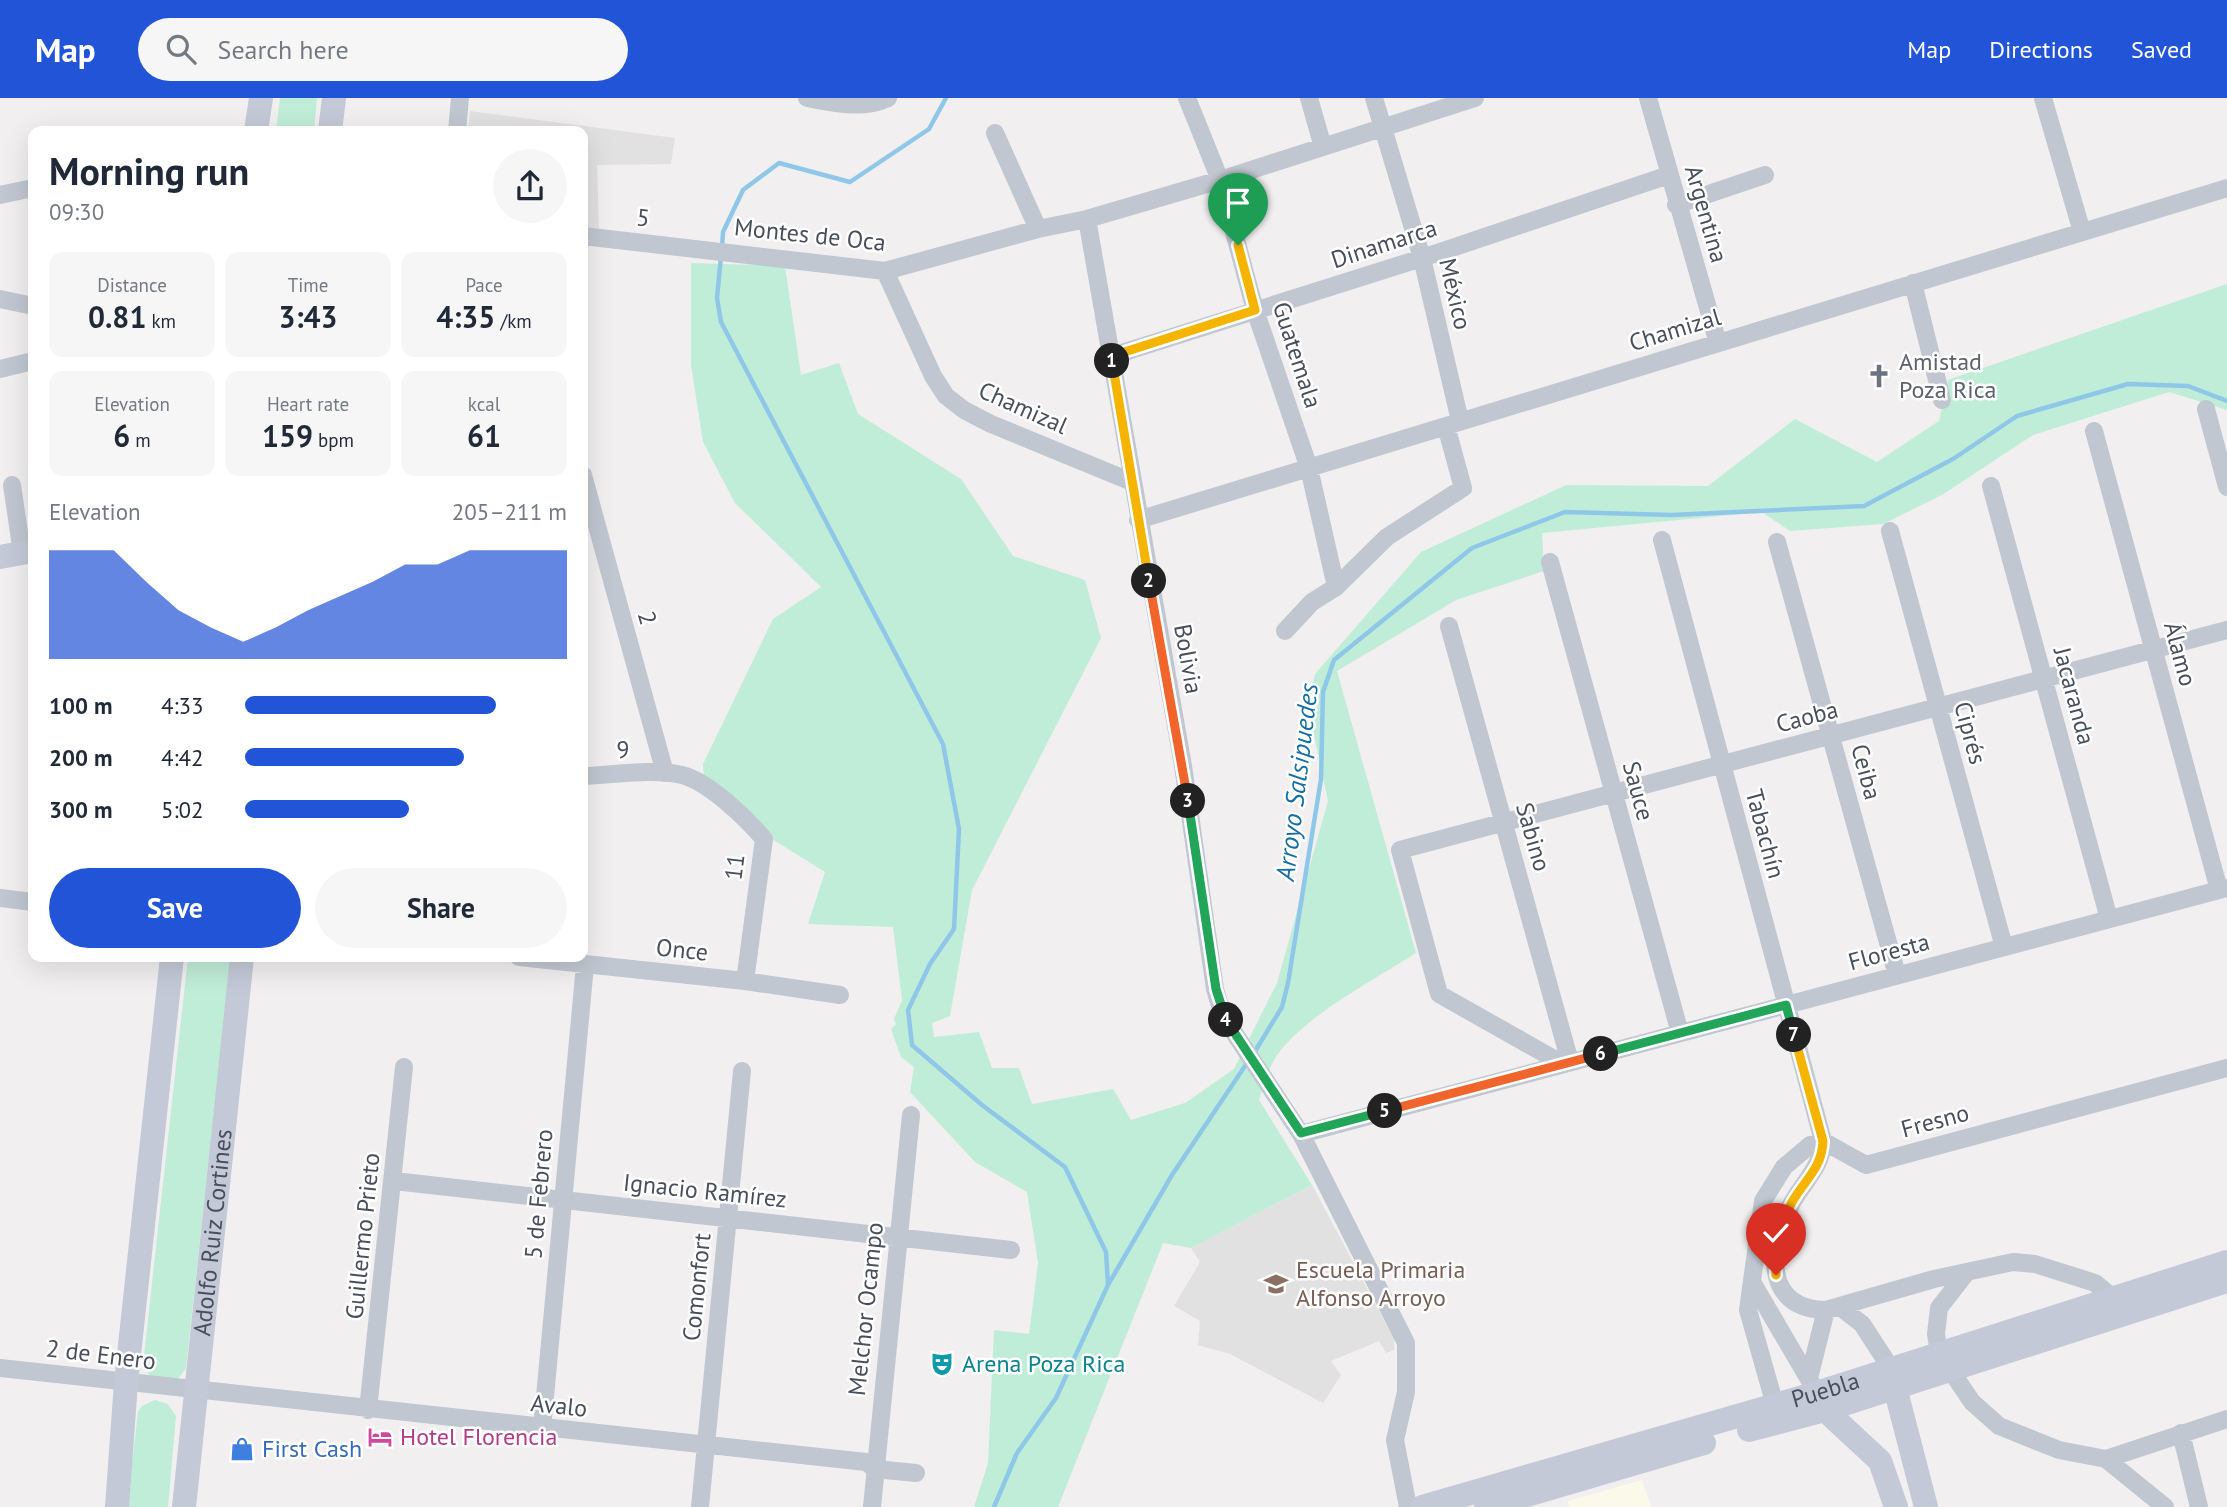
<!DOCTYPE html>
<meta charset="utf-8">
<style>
:root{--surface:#fff;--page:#f6f6f7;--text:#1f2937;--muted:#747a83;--accent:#2254d8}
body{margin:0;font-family:"PT Sans",sans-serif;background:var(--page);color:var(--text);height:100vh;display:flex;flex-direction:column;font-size:26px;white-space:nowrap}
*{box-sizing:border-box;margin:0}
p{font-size:23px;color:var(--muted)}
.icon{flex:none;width:38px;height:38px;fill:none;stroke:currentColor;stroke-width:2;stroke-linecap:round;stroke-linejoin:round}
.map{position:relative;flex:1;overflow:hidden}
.panel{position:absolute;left:28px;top:28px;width:560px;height:836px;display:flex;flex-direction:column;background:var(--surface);border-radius:14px;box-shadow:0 7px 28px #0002}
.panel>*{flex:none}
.pin{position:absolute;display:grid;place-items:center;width:60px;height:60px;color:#fff;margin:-72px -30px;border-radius:50% 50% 50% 0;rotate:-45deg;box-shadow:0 0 7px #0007}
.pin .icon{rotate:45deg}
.km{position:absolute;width:35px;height:35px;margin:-18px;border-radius:50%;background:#222;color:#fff;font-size:19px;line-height:35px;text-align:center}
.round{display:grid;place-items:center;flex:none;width:74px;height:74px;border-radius:37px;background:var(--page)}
.head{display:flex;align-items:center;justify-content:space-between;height:119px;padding:0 21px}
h1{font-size:38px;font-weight:600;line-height:52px}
.figures{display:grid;grid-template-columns:repeat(3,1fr);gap:10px;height:119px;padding:7px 21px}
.figures div{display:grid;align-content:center;border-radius:14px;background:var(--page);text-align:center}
.figures b{font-size:30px;font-weight:600}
.figures small{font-size:19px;font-weight:400}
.figures p{font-size:19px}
.chart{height:196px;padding:14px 21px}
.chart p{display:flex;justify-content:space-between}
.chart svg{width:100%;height:126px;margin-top:7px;fill:var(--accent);opacity:.7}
.button{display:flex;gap:14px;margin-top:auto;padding:14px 21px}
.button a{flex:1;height:80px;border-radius:42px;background:var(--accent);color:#fff;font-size:28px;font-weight:600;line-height:80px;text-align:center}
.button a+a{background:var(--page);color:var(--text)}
ul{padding:0 21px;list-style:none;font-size:23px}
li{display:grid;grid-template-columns:112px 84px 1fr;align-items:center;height:52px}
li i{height:18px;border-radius:9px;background:var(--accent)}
header{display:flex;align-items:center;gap:42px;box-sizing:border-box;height:98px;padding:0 35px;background:var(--accent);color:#fff}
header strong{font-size:33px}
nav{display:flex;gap:38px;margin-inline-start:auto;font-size:24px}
.search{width:490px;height:63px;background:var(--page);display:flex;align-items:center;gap:18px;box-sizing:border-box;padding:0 24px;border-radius:38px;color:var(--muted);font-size:26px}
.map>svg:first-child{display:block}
</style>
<header>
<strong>Map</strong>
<div class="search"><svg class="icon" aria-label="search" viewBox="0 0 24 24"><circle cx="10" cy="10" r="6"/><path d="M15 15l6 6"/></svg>Search here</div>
<nav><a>Map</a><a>Directions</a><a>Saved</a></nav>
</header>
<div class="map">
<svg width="2227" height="1409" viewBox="0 0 2227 1409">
<rect width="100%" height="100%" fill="#f1efef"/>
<path fill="#fbf9ea" d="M1642,1382l9,27h-82l-1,-6z"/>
<path fill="#e2e1e1" d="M470,13l205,27 -4,26 -74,1 2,64 -16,-1v-97h-115z
M1312,1087l82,154v11l-8,3 -7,-12 -48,20 10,14 -18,28 -93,-49 -32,-9 2,-24 -26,-15 26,-44 -9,-14z"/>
<path fill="#c0edd8" d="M280,0h37l-3,33h-38z
M691,165l94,3 16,109 38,-12 19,51 103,65 52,77 72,24 16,58 -129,252 -22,126 -18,7 2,14 45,-5 13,36h27l13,36 81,-15 18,31 54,-17 49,-34 43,-86 51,-182 -20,-94 7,-33 106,-122 145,-67 142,1 87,-67 82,43 62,-41 9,-41 279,-96v126l-58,-18 -136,43 -91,60 -59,29 -93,7 -28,-19 -220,21 2,38 -88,29 -119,71 79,282c-42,27 -110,62 -139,102 -9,14 -13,30 -18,45l53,85 -121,63 -28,-5 -105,264h-84l14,-44 6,-133 35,4 9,-71 -11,-71 -52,-30 -65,-70 4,-25 -13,-10 -10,-28 5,-5 -2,-5 8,-19 -9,-73 -85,-3 17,-52 -120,-75 -2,-33 70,-145 48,-32 -86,-84 -32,-61 -12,-77z
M188,859h40l2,7 -44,404 -8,11 -27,-1 -8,-13z
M155,1302l13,4 8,12 -8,91h-41l11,-95 4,-6z"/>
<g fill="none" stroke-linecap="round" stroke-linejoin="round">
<path stroke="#8fc7e8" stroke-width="4.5" d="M722,150l1,-16 20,-42 36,-27 71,19 79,-53 17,-31
M721,158l-4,42 4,24 222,422 16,85 -5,100 -24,35 -22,46 4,35 70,60 83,62 41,85 2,33
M1254,955l28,-46 6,-24 33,-204 2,-87 11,-32 138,-112 93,-36 107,3 192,-9 89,-47 64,-43 111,-32 60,2 39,15
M994,1409l23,-54 39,-55 52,-113 64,-110 75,-112"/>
<path stroke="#c0c7d0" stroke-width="18" d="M807,0c27,5 55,12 81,0
M1187,0l33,82 35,130 54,158 27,119
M1309,0l14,49
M1374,0l48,160 38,163
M1648,0l70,245
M2043,0l39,134
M457,33l3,-33
M995,35l43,96
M0,97l33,-7
M1676,107l89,-30
M1087,121l96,547 32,223 8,27 78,118 105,209v49l-11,48 13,67
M583,138l302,35 153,-42 49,-10 133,-39 255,-82
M885,173l48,105 13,20 18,14 27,14 141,58
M1913,185l29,117
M0,201l33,7
M1112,258l310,-98 247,-83
M0,271l33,-8
M2206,311l21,78
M2094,333l125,459
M583,377l82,298
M12,387l10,68
M1991,388l118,433
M1138,422l1089,-332
M1890,433l114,416
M1662,442l161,601c-1,26 -19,40 -31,62 -24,42 -30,106 34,107l108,-31 79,-17 22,2 60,19 18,15 4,9
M1777,444l120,433
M1550,464l130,471
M1449,528l121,436
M1285,533l27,-29 24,-15 51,-50 76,-49 -17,-62
M583,678c31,-1 69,-8 99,-1 27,7 64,43 82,64l-19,142
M0,800l33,4
M519,859l226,24 95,14
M1563,966l-124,-70 -39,-144 827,-220
M1301,1036l926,-246
M394,1083l617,69
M1966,1175l-27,35 -3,26 3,19 33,49 27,24 60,24 47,9 59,48
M1752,1184l65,111
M1840,1209l22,17 28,43
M0,1270l866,94 9,7 41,4
M1809,1280l17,-68
M1775,1307l-27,-95 15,-109 21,-34 26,-22 13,-4 43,24 361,-97
M368,1312l36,-343
M542,1331l43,-464
M2181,1335l18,74
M2106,1361l121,-40
M700,1409l42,-436
M872,1409l39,-392"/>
<g stroke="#c3c9d7" stroke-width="24">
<path d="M256,33l5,-33"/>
<path d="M330,33l4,-33"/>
<path d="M0,459l33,-6"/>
<path d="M1891,1274l35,135"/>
<path d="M1819,1299l6,13 55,51 16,46"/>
<path d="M1749,1332l76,-20 402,-129"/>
<path d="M117,1409l9,-125 46,-425"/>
<path id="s1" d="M184,1409l58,-550"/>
<path id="s2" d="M1422,1409l395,-114 410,-131"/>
<path d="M1486,1409l218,-64"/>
</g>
</g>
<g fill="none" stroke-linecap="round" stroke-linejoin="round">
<g stroke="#fff" stroke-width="14">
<path id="split-1" d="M1112,263v-5l143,-46 -17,-65"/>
</g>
<g stroke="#fff" stroke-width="14">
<path id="split-2" d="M1112,263l37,220"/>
</g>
<g stroke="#fff" stroke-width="14">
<path id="split-3" d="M1149,483l39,220"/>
</g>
<g stroke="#fff" stroke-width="14">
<path id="split-4" d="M1188,703l28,188 10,31"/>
</g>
<g stroke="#fff" stroke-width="14">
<path id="split-5" d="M1226,922l75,113 84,-22"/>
</g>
<g stroke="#fff" stroke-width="14">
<path id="split-6" d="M1385,1013l216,-57"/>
</g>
<g stroke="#fff" stroke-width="14">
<path id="split-7" d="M1601,956l185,-49 8,30"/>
</g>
<g stroke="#fff" stroke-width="14">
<path id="split-8" d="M1776,1177c-1,-24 3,-49 15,-71 13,-24 31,-35 32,-63l-29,-106"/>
</g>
<use href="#split-1" stroke="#f5b400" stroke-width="9"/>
<use href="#split-2" stroke="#f5b400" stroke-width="9"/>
<use href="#split-3" stroke="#f0652b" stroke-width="9"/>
<use href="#split-4" stroke="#22a559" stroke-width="9"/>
<use href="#split-5" stroke="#22a559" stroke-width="9"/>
<use href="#split-6" stroke="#f0652b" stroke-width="9"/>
<use href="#split-7" stroke="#22a559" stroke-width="9"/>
<use href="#split-8" stroke="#f5b400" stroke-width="9"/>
</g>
<defs>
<g id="church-bare" transform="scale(1.89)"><path d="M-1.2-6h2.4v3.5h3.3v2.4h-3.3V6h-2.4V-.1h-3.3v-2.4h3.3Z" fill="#6b7280" stroke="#fff" stroke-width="2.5" paint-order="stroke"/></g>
<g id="school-bare" transform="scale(1.89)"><path d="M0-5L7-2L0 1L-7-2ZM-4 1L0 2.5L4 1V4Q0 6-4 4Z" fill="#8d6e63" stroke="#fff" stroke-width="2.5" paint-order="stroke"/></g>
<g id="theatre-bare" transform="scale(1.89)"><path d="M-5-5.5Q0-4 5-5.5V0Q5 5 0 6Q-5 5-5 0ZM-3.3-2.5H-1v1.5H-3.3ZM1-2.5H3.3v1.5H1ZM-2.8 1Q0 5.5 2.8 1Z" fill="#0f9aa8" stroke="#fff" stroke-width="2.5" paint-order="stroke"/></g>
<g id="hotel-bare" transform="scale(1.89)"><path d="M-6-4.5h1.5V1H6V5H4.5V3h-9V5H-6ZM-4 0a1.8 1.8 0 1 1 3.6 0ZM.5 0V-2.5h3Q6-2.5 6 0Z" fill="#d1479c" stroke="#fff" stroke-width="2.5" paint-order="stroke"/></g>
<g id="shop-bare" transform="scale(1.89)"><path d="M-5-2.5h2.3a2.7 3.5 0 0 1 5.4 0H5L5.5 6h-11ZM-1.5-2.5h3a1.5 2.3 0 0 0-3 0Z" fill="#3f7fe0" stroke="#fff" stroke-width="2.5" paint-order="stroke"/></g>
</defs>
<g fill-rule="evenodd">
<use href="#church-bare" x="1879" y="278"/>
<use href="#school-bare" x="1276" y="1186"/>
<use href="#theatre-bare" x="942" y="1266"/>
<use href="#hotel-bare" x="380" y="1339"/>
<use href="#shop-bare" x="242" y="1351"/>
</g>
<g text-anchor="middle" stroke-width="5" stroke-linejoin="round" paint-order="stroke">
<g font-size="24" fill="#484f5c" stroke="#fff">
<text transform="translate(1706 116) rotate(74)" y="8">Argentina</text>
<text transform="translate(643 120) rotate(6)" y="8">5</text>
<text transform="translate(810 137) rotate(6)" y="8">Montes de Oca</text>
<text transform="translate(1384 146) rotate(-18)" y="8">Dinamarca</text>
<text transform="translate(1455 196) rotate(77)" y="8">México</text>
<text transform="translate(1675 232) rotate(-17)" y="8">Chamizal</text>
<text transform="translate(1297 257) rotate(72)" y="8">Guatemala</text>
<text transform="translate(1023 310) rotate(24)" y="8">Chamizal</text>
<text transform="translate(647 520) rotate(74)" y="8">2</text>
<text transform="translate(2180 556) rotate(75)" y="8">Álamo</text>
<text transform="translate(1188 561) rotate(80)" y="8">Bolivia</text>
<text transform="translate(2074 598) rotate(75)" y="8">Jacaranda</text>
<text transform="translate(1807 619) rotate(-15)" y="8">Caoba</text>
<text transform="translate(1970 635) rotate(75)" y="8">Ciprés</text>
<text transform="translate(623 652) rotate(-2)" y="8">9</text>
<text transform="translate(1866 674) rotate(75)" y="8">Ceiba</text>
<text transform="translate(1638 693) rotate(75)" y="8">Sauce</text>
<text transform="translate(1765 736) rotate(75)" y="8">Tabachín</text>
<text transform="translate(1533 739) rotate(74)" y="8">Sabino</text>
<text transform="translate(735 769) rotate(-83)" y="8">11</text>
<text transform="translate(682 852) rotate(6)" y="8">Once</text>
<text transform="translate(1889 854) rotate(-15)" y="8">Floresta</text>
<text transform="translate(1935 1023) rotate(-15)" y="8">Fresno</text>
<text transform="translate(705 1093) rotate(6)" y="8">Ignacio Ramírez</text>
<text transform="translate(539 1096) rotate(-85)" y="8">5 de Febrero</text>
<text dy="8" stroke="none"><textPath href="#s1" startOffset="276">Adolfo Ruiz Cortines</textPath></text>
<text transform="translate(363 1138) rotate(-84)" y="8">Guillermo Prieto</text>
<text transform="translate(697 1189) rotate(-84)" y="8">Comonfort</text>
<text transform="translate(866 1211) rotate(-84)" y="8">Melchor Ocampo</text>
<text transform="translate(101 1257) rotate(7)" y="8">2 de Enero</text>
<text dy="8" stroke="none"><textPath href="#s2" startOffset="420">Puebla</textPath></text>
<text transform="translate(559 1308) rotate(6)" y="8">Avalo</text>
</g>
<g font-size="24" fill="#5b616d" stroke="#fff" text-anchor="start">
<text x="1899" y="272">Amistad<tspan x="1899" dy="28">Poza Rica</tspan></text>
</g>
<g font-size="24" fill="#785e54" stroke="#fff" text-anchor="start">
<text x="1296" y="1180">Escuela Primaria<tspan x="1296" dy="28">Alfonso Arroyo</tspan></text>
</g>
<g font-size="24" fill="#0d838f" stroke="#fff" text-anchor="start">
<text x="962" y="1274">Arena Poza Rica</text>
</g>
<g font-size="24" fill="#b23c85" stroke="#fff" text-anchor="start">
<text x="400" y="1347">Hotel Florencia</text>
</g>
<g font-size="24" fill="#366cbe" stroke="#fff" text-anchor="start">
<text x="262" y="1359">First Cash</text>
</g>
<g font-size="26" font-style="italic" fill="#136ea3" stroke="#fff">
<text transform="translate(1297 684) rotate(-83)" y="9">Arroyo Salsipuedes</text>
</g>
</g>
</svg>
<div class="pin" style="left:1238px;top:147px;background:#1e9e55"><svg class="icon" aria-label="arrive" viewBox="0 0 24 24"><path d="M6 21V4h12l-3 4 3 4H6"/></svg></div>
<div class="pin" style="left:1776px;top:1177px;background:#d93025"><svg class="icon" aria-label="check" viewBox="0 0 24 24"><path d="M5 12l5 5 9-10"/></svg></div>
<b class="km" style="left:1112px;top:263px">1</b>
<b class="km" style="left:1149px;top:483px">2</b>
<b class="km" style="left:1188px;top:703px">3</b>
<b class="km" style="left:1226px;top:922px">4</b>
<b class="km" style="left:1385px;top:1013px">5</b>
<b class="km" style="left:1601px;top:956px">6</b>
<b class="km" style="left:1794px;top:937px">7</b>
<section class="panel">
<div class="head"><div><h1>Morning run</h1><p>09:30</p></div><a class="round"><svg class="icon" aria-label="share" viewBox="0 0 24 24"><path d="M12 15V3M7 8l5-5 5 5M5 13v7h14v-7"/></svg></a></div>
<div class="figures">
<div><p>Distance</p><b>0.81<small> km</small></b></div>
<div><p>Time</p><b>3:43</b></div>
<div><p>Pace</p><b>4:35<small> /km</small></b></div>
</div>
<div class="figures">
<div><p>Elevation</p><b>6<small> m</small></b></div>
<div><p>Heart rate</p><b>159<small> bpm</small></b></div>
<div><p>kcal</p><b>61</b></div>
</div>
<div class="chart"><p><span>Elevation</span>205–211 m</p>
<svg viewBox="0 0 160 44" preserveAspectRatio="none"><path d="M0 44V6L10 6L20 6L30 17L40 27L50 33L60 38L70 33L80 27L90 22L100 17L110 11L120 11L130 6L140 6L150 6L160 6V44z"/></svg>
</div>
<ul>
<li><b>100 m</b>4:33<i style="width:78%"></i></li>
<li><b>200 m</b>4:42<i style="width:68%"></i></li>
<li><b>300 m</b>5:02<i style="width:51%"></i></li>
</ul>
<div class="button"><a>Save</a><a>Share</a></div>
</section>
</div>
